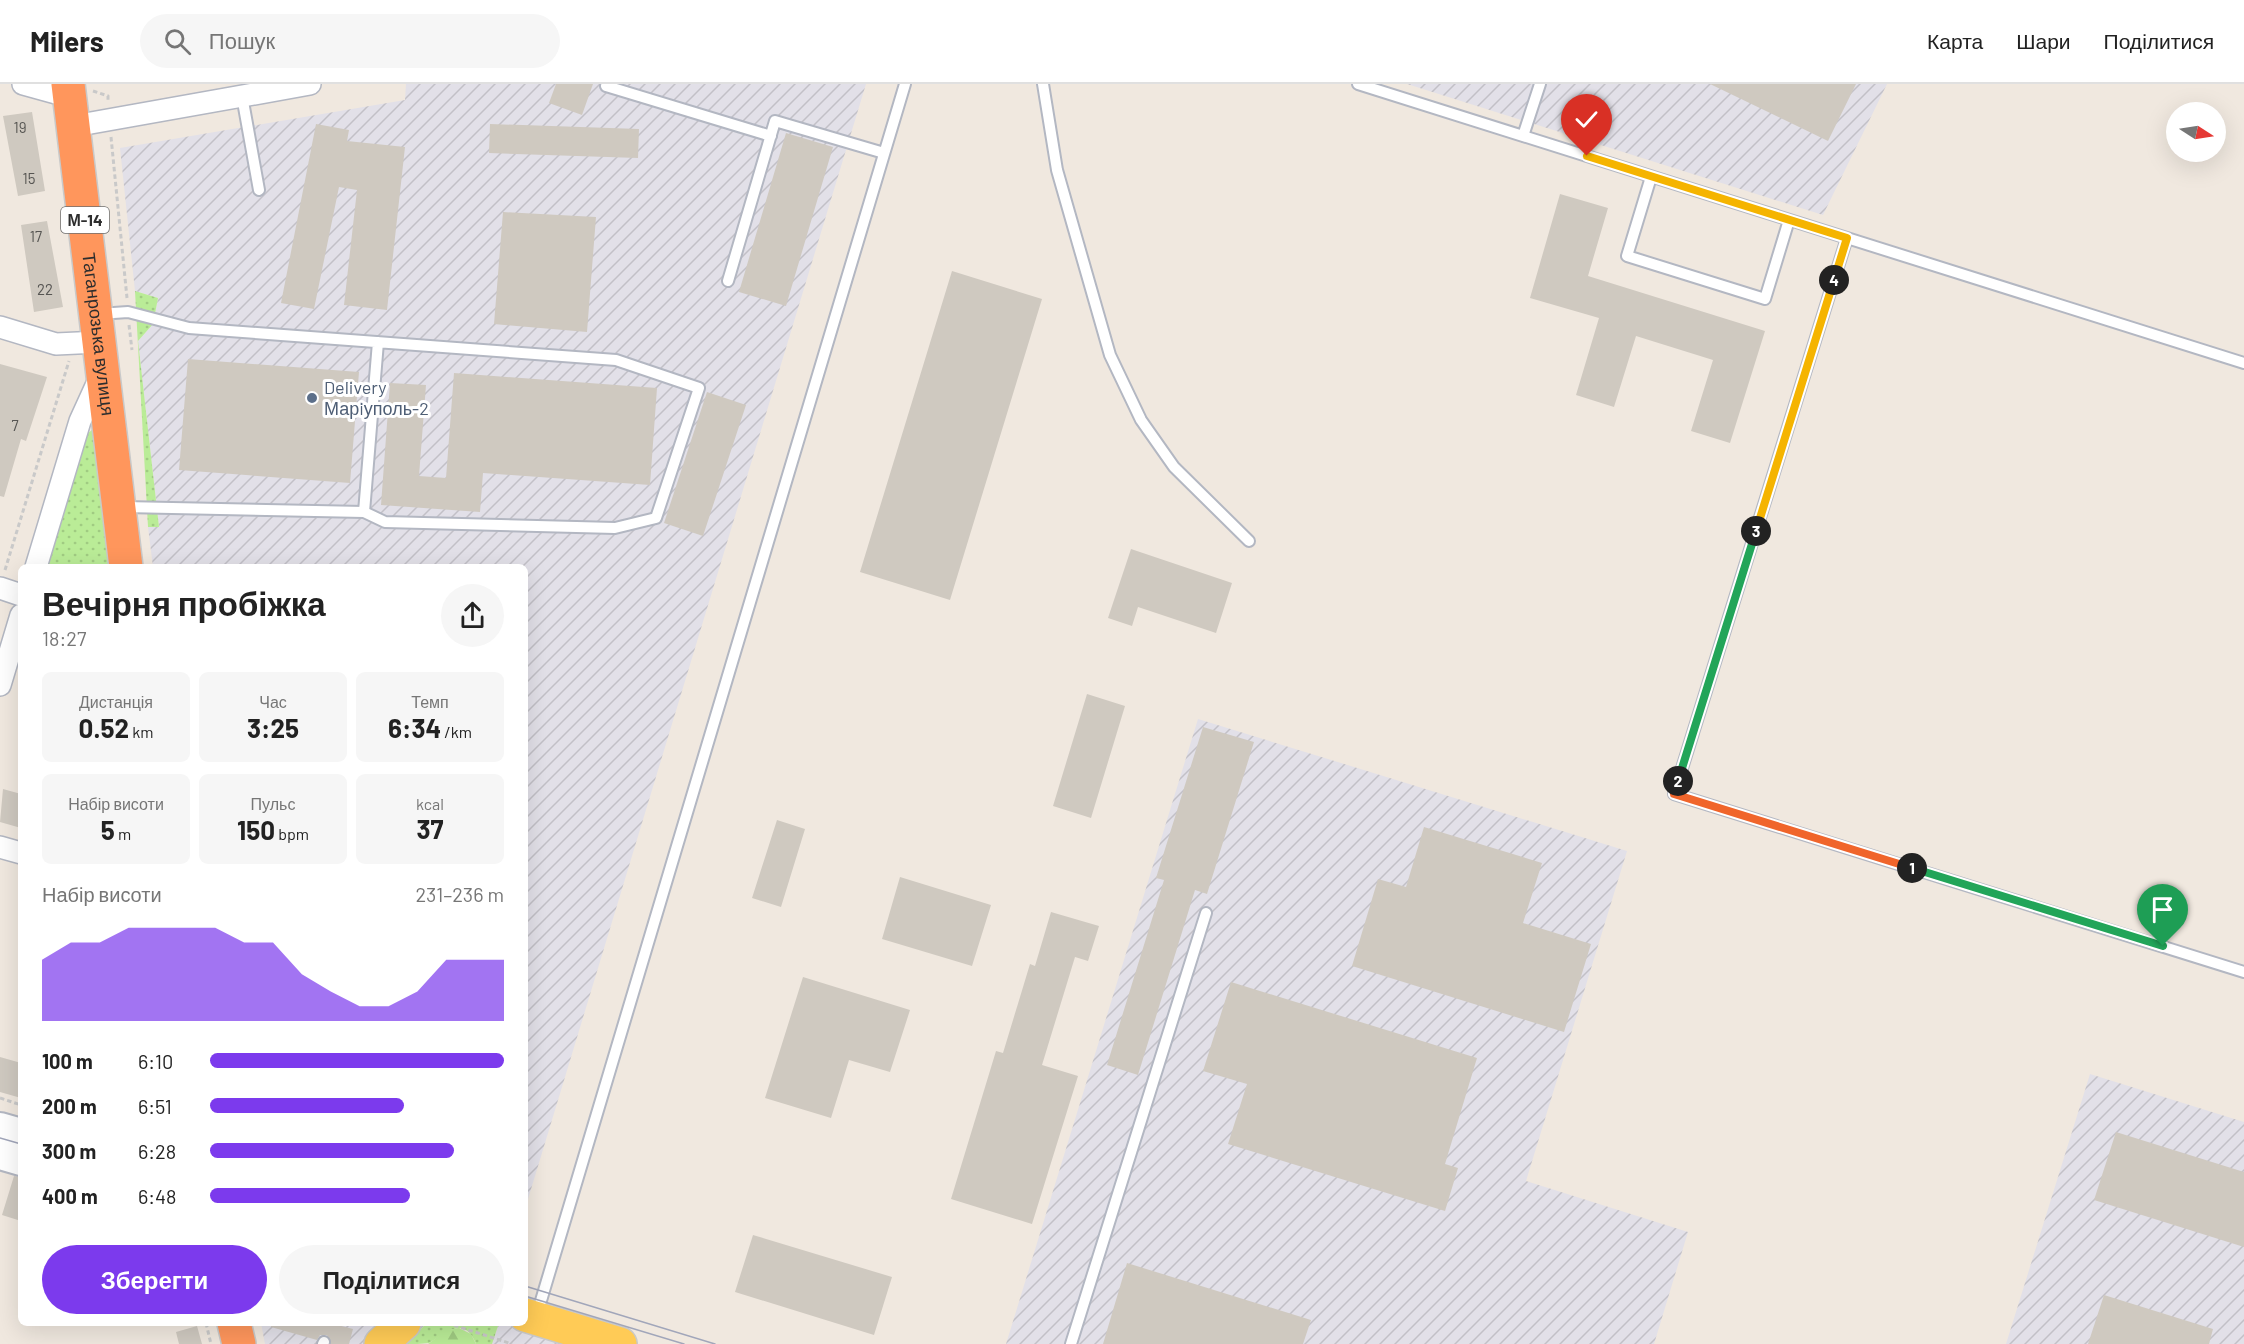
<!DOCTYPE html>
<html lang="uk">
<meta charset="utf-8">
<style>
:root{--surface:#fff;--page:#f6f6f6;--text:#222;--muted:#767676;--line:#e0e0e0;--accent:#7c3aed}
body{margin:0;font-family:Barlow,sans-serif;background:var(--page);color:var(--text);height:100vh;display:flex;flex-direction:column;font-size:22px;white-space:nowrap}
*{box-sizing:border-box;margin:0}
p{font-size:20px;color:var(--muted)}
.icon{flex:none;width:33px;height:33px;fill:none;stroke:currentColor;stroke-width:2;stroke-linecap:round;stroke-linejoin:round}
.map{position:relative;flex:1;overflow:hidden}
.details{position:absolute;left:18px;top:480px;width:510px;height:762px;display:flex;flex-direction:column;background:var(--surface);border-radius:9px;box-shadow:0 6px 24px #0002}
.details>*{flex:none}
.needle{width:39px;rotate:102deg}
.fabs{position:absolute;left:2166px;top:18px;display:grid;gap:12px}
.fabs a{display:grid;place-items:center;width:60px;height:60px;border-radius:50%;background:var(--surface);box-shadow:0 6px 24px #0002;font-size:30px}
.pin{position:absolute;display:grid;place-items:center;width:51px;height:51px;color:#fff;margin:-62px -26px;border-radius:50% 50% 50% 0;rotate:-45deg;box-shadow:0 0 6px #0007}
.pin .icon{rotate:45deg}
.km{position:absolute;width:30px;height:30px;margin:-15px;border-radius:50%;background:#222;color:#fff;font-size:16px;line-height:30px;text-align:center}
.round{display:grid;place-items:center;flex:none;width:63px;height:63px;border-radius:32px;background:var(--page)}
.summary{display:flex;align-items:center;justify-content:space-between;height:102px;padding:0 24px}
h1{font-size:33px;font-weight:700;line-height:45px}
.stats{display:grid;grid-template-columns:repeat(3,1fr);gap:9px;height:102px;padding:6px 24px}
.stats div{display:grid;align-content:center;border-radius:9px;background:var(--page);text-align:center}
.stats b{font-size:26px;font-weight:700}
.stats small{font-size:16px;font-weight:400}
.stats p{font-size:16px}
.chart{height:168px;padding:12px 24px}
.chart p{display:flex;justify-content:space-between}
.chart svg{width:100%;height:108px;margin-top:6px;fill:var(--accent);opacity:.7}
.primary-button{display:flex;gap:12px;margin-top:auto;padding:12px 24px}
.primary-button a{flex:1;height:69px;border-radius:36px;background:var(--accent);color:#fff;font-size:24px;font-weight:700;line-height:69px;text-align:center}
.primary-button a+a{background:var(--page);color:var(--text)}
ul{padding:0 24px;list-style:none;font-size:20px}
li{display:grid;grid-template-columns:96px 72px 1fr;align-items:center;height:45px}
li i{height:15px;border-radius:8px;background:var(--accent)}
header{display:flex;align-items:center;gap:36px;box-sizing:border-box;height:84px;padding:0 30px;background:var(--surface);border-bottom:2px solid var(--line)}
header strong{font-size:28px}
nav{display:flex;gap:33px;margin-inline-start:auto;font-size:21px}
.search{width:420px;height:54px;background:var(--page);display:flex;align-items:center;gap:15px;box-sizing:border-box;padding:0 21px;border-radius:33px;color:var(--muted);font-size:22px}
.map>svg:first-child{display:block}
</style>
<header>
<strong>Milers</strong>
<div class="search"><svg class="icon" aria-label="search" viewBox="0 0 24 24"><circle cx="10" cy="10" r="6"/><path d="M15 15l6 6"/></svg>Пошук</div>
<nav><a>Карта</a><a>Шари</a><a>Поділитися</a></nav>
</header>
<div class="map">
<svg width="2244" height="1260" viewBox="0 0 2244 1260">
<defs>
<pattern id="industrial-furrows" width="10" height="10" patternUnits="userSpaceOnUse" patternTransform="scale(1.5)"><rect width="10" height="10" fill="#e2e0e8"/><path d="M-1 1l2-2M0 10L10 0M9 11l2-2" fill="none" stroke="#c2c0c7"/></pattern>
<pattern id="grass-dots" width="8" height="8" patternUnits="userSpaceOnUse" patternTransform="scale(1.5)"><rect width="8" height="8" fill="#baec97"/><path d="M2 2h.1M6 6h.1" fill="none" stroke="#a0cb82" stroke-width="1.8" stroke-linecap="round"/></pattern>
<pattern id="forest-firs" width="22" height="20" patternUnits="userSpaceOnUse" patternTransform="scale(1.5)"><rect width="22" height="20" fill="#baec97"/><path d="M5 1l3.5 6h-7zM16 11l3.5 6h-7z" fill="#a0cb82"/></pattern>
</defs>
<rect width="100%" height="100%" fill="#f0e8df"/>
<path fill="url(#industrial-furrows)" d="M406,0h460l-341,1125v-642h-372l-5,-40h11l-21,-186 15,-17 5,-26 -23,-7 -15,-143 285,-48z
M1407,0h480l-64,131z
M1198,635l429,132 -101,330 162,51 -34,112h-648z
M2090,990l154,48v222h-238z
M261,1239h166l-22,21h-140z
M499,1239h16l67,21h-90z"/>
<path fill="url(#grass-dots)" d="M135,207l23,7 -5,26 -15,17 21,186h-11z
M96,343l15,140h-64l41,-134z
M427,1239h72l-7,21h-16c-12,-30 -31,-10 -47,-1 -6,1 -17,1 -24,1z"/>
<path fill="url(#forest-firs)" d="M459,1244l12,6 5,10h-48l19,-14z"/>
<path fill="#cfc9c0" d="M556,0h37l-11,31 -33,-12z
M1710,0h146l-28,57z
M32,28l13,79 -27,5 -15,-80z
M316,40l33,6 -2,11 58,6 -18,163 -43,-5 13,-115 -18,-3 -25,122 -33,-6z
M490,40l149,5 -1,29 -149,-5z
M786,49l47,14 -47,159 -47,-14z
M1560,110l48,14 -20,68 177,55 -35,112 -39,-12 22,-71 -77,-24 -22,71 -38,-12 23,-77 -69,-20z
M503,128l93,5 -9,115 -93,-8z
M47,137l16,86 -29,5 -13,-87z
M952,187l90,28 -92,301 -90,-28z
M188,275l171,13 -9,111 -171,-13z
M0,280l47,13 -21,64 -5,-2 -17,58 -4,-1z
M454,289l203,15 -7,97 -167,-12 -3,39 -99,-7 9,-122 36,2 -7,91 27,2z
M707,308l39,13 -43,131 -39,-13z
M1131,465l101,34 -16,50 -78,-26 -6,19 -24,-8z
M1087,610l38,12 -34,112 -38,-12z
M1203,643l51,15 -47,152 -12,-4 -57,185 -31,-10 57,-185 -8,-2z
M3,705l18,5v34l-21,-6z
M777,736l28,9 -24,78 -29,-9z
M1424,743l118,36 -19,60 68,21 -27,88 -212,-66 26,-87 28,8z
M900,793l91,28 -19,61 -90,-27z
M1051,828l48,14 -11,35 -13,-4 -33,108 36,11 -46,148 -81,-25 45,-148 7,2 27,-89 5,2z
M803,893l107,33 -20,62 -41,-12 -18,58 -66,-20z
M1231,898l246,76 -32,106 13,4 -13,43 -217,-67 19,-60 -44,-13z
M0,973l21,6v35l-21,-6z
M2116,1048l128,40v75l-150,-47z
M14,1092l7,1v44l-19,-6z
M753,1151l139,42 -18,58 -139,-43z
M1127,1179l184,57 -8,24h-200z
M2104,1211l109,34 -4,15h-121z
M271,1239h59l23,6 -4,15h-18l-4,-9h-7l-3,5 -46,-13z
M197,1242l5,18h-23l-3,-12z"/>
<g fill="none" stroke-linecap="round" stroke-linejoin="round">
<g stroke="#b3b7c2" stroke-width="14">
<path id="lane" d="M607,0l-1,2 165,50
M1043,0l14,86 53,185 31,65 33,47 75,74
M1358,0l886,279
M242,12l17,94
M1523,52l17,-52
M1651,93l-24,79 138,43 24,-79
M1847,154l-173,556 570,178
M728,197l47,-160 109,32
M99,230l29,-2 61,16 427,32 83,28 -43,130 -41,10 -230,-6 -21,-10 -240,-5
M364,428l14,-170
M537,1230l368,-1230
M323,1260l1,-2
M1071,1260l135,-431"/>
</g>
<g stroke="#b3b7c2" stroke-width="24">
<path id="street" d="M23,0l47,13
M74,42l236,-42
M0,243l56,17 43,-2
M36,483l44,-146 21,-46
M0,504l21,7
M0,601l21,-70
M0,763l21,6"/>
</g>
<g stroke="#b3b7c2" stroke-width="32">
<path id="secondary" d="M0,1043l21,6
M0,1071l21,6"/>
</g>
<g stroke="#c9c9c9" stroke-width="36">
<path id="primary" d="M525,1231l95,29
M381,1260l23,-21"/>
</g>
<g stroke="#c9c9c9" stroke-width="36">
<g id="highway">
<path id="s1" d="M68,0l58,483"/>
<path d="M234,1239l5,21"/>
</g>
</g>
<path stroke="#c9c9c9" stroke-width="3" stroke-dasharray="4.5 3" stroke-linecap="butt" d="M93,7l15,5v4
M111,53l16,161
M129,241l3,25
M5,486l64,-209
M0,1014l21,7
M206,1239l5,21
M447,1239l65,21"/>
<use href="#lane" stroke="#fff" stroke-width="10"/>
<use href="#street" stroke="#fff" stroke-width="21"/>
<use href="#secondary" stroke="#fff" stroke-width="28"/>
<use href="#primary" stroke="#ffcb56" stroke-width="33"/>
<use href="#highway" stroke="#ff965c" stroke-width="33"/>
<path stroke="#a1a6ba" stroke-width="1.5" d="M0,1054l21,6
M525,1202l190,58
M525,1212l159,48"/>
</g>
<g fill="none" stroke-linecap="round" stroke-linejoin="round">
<g stroke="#fff" stroke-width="12">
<path id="split-1" d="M1912,784l251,78"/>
</g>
<g stroke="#fff" stroke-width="12">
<path id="split-2" d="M1678,697l-4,13 238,74"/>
</g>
<g stroke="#fff" stroke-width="12">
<path id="split-3" d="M1678,697l78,-250"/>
</g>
<g stroke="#fff" stroke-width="12">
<path id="split-4" d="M1756,447l78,-251"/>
</g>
<g stroke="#fff" stroke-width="12">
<path id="split-5" d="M1587,72l260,82 -13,42"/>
</g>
<use href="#split-1" stroke="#22a559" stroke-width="8"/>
<use href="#split-2" stroke="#f0652b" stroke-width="8"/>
<use href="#split-3" stroke="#22a559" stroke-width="8"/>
<use href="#split-4" stroke="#f5b400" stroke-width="8"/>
<use href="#split-5" stroke="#f5b400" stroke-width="8"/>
</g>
<circle fill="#5c6f8a" stroke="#fff" stroke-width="2" cx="312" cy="314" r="6"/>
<g text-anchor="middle" stroke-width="6" stroke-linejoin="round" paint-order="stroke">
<g font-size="15" fill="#565552">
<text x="20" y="49">19</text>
<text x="29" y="100">15</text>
<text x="36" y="158">17</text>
<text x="45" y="211">22</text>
<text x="15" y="347">7</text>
</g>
<rect fill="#fff" stroke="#6d6d6d" stroke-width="1.5" x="61" y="123" width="48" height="26" rx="4.5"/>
<g font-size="16" font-weight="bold" fill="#2e2e2e">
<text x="85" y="142">М-14</text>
</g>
<g font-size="18" fill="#2e2e2e" stroke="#fff">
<text dy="6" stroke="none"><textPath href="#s1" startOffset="252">Таганрозька вулиця</textPath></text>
</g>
<g font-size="18" fill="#4e5e75" stroke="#fff" text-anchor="start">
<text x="324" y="310">Delivery<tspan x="324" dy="21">Марiуполь-2</tspan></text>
</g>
</g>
</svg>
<div class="fabs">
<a><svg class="needle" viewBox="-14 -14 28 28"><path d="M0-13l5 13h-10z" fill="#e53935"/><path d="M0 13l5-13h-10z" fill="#767676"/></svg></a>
</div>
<div class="pin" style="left:2163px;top:862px;background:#1e9e55"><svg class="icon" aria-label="arrive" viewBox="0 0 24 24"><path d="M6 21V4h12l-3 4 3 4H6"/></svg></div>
<div class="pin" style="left:1587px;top:72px;background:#d93025"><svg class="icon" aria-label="check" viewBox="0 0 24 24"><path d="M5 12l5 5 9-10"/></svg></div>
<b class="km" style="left:1912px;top:784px">1</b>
<b class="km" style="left:1678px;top:697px">2</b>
<b class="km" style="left:1756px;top:447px">3</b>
<b class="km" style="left:1834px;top:196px">4</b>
<section class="details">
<div class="summary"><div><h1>Вечірня пробіжка</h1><p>18:27</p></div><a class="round"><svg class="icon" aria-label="share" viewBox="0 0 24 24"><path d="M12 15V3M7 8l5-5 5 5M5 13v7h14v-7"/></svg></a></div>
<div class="stats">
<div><p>Дистанція</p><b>0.52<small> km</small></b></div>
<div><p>Час</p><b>3:25</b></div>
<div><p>Темп</p><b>6:34<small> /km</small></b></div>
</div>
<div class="stats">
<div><p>Набір висоти</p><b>5<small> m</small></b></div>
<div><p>Пульс</p><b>150<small> bpm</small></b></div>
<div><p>kcal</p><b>37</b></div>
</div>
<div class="chart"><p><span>Набір висоти</span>231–236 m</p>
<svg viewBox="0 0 160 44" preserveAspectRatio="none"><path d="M0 44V19L10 12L20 12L30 6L40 6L50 6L60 6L70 12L80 12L90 25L100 32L110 38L120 38L130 32L140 19L150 19L160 19V44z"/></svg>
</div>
<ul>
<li><b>100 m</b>6:10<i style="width:100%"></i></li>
<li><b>200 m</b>6:51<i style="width:66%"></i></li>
<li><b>300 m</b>6:28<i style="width:83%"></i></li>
<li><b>400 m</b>6:48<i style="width:68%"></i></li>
</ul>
<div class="primary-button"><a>Зберегти</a><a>Поділитися</a></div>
</section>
</div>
